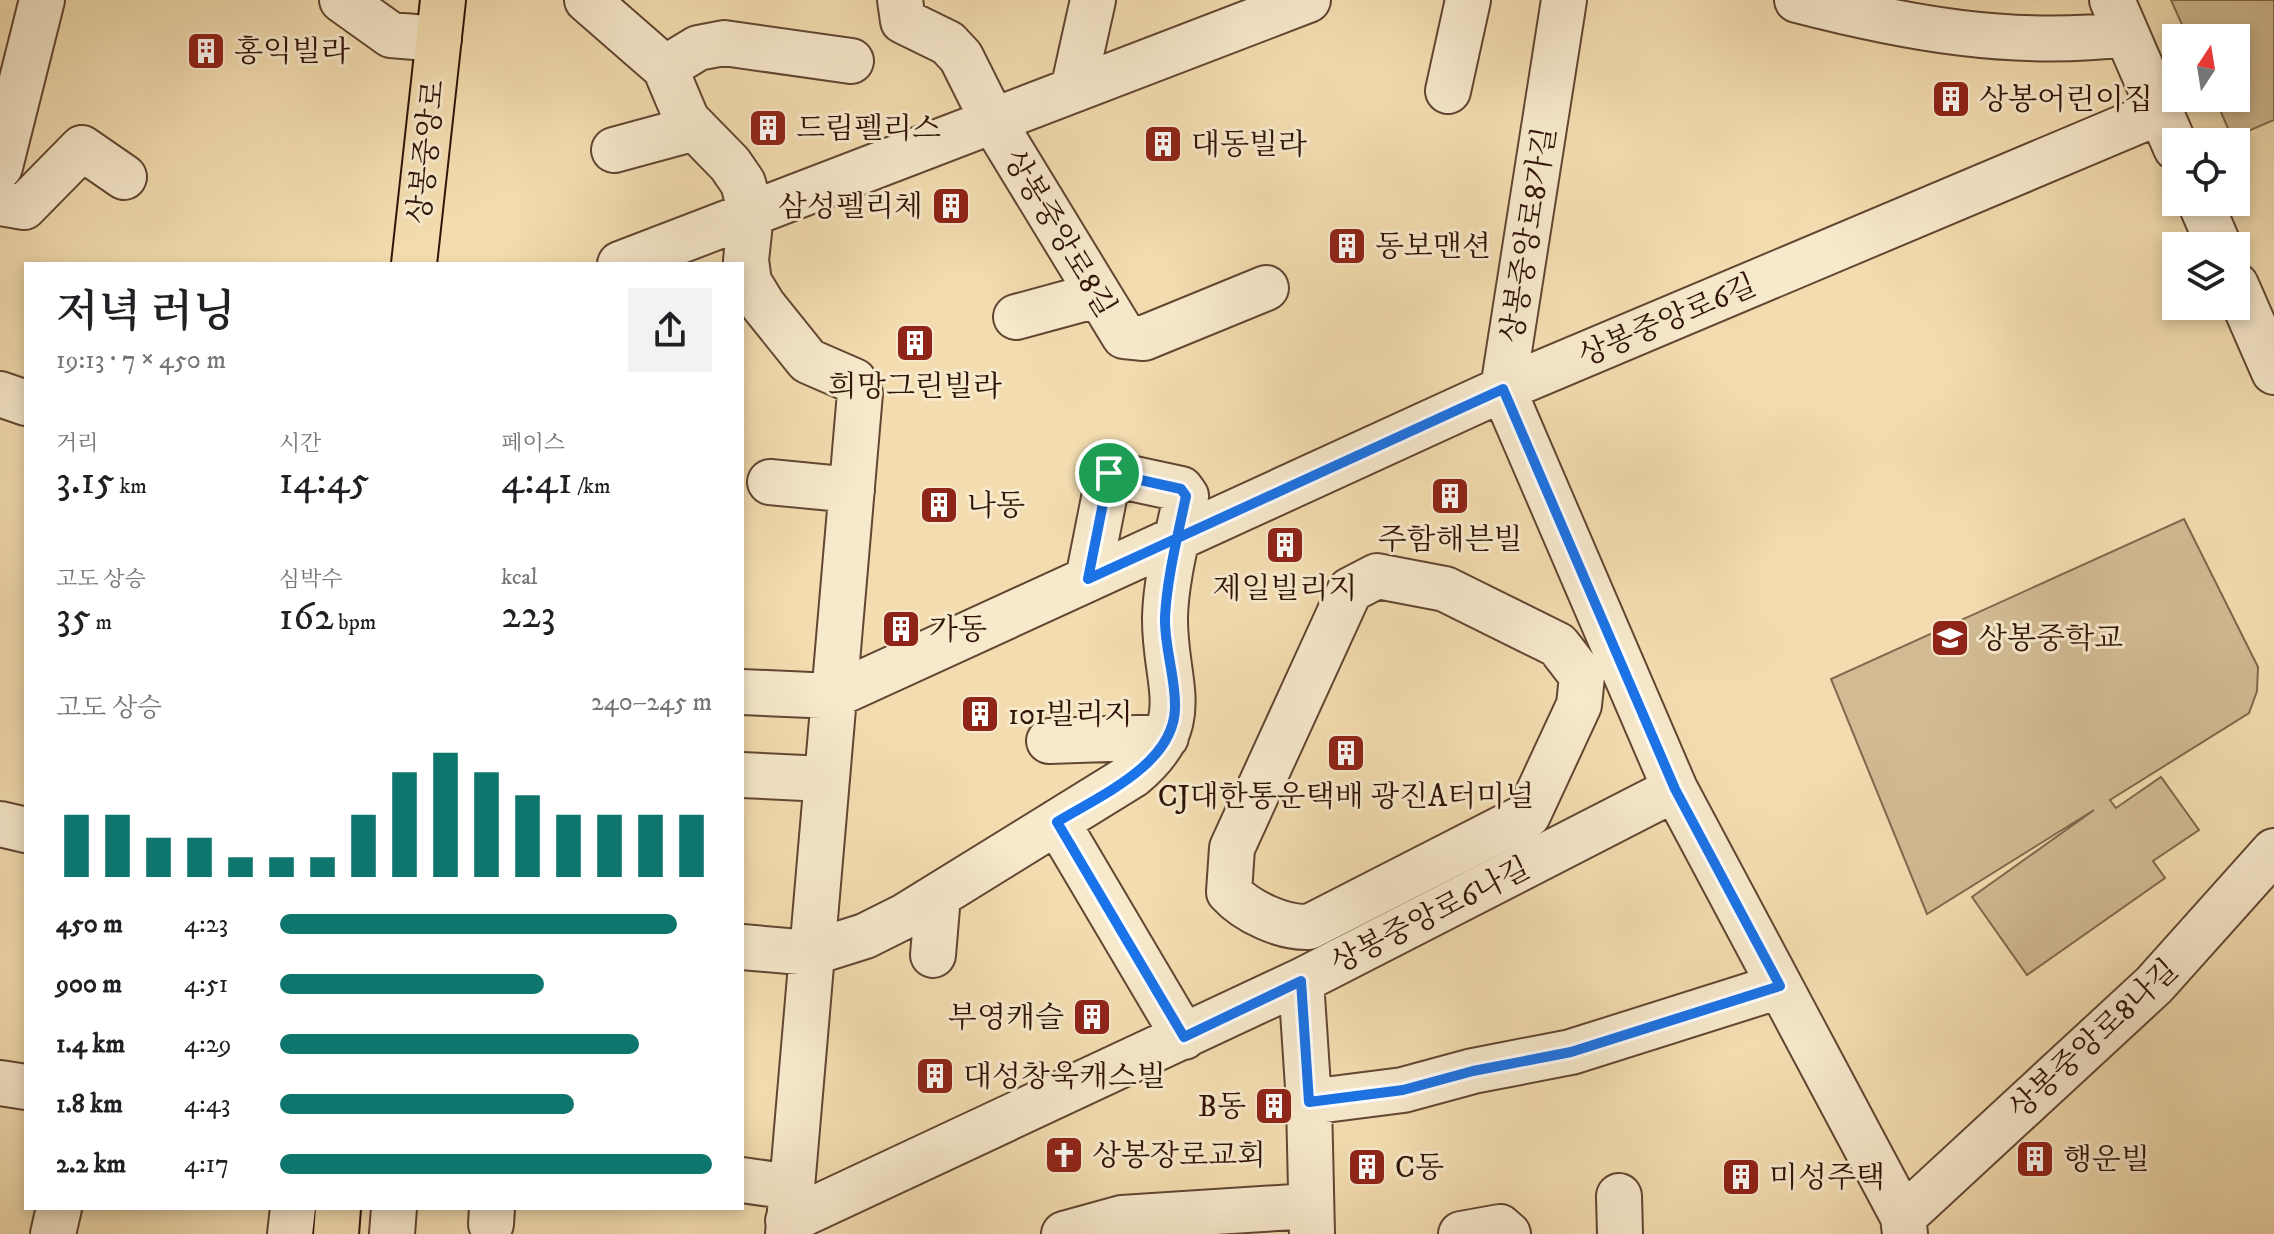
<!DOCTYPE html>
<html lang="ko">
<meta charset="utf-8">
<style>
:root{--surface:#fff;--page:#f2f2f2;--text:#202124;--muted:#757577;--accent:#0f766e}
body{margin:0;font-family:"IM FELL DW Pica","Noto Serif KR",serif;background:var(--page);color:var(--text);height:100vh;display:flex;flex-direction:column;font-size:30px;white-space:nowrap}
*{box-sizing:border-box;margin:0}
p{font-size:26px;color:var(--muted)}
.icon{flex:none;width:44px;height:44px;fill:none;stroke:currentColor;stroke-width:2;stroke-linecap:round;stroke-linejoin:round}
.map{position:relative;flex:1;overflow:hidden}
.panel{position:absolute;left:24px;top:262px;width:720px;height:948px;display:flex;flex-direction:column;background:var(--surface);border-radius:0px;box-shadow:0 4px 12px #0003}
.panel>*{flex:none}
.needle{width:52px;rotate:12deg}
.controls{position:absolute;left:2162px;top:24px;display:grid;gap:16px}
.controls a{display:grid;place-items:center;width:88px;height:88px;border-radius:0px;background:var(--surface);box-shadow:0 4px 12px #0003;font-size:40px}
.pin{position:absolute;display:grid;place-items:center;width:68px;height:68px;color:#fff;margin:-34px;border:4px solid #fff;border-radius:50%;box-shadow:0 2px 8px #0007}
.round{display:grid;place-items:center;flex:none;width:84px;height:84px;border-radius:0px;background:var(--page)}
.headline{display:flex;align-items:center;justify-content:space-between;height:136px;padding:0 32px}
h1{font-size:44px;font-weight:600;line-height:60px}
.figures{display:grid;grid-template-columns:repeat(3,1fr);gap:12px;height:136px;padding:8px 32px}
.figures div{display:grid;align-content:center}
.figures b{font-size:40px;font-weight:600}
.figures small{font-size:22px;font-weight:400}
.figures p{font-size:22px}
.chart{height:224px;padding:16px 32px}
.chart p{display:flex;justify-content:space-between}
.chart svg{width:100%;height:144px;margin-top:8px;stroke:var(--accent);stroke-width:6}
ul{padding:0 32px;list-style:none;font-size:26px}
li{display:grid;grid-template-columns:128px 96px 1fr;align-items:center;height:60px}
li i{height:20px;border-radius:10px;background:var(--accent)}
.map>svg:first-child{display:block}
</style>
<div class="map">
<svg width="2274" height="1234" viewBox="0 0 2274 1234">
<rect width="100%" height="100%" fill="#f3ddb0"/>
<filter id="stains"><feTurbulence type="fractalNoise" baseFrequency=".0025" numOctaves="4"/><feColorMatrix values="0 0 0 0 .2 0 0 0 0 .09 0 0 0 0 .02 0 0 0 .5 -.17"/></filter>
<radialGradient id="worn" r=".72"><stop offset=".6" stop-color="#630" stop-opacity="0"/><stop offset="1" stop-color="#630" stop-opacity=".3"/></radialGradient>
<path fill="#d2bb93" stroke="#82684e" stroke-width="2" d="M2171,0h103v120l-42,18 -17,-40h21v-60h-48z
M2184,519l74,148 -1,24 -8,22 -139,87 6,8 45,-31 38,53 -46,31 12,17 -138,97 -55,-78 122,-87 -167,104 -96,-235z"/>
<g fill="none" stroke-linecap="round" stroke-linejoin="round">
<g stroke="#624632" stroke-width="48">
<path id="minor" d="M342,0l49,35 48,4
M587,0l78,68 22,52 43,44 13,19 8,31 -5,46 3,22 14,23 45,56 46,20 6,12 -72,841
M900,0l3,21 45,22 13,14 32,64 131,215 20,2 122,-50
M1564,0l-61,389 172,400 228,428 2,17
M1797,0c108,28 217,48 329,34
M2112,0l64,148
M665,68l33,-20 26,-5 127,18
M1073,90l20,-90
M1448,91l20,-91
M614,150l81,-22
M0,167l42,-167
M2200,202l19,44
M0,203l24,4 58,-59 42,29
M620,264l688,-264
M2236,285l38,87
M1016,317l81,-22
M0,394l26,9
M770,482l82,8
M1377,576l68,13 101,50 12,6 24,31 -3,29 -51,110 -219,112c-26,1 -62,-15 -80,-35l3,-44 118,-258z
M1088,579l21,-106
M742,692l91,4 670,-307 657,-277
M1049,741l117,-4
M742,775l83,4
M1057,822l127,215
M0,824l26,6
M742,947l69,6 54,-17 40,-20 228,-141c64,-53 31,-90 32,-158 1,-39 13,-82 21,-121l-5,-7 -79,-17
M933,955l5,-59
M1301,981l8,121 3,132
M0,1083l26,4
M1309,1102l94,-12 70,-19 98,-19 209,-66
M742,1180l49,7
M1619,1196l1,38
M1903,1217l251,-232 120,-134
M788,1221l513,-240 374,-192
M491,1224l1,-16
M53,1234l6,-26
M290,1234l3,-26
M392,1234l2,-26
M1064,1234l58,-16 187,-12
M1461,1234l39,-7 8,7"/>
</g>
<g stroke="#311408" stroke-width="48">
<path id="major" d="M414,264l29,-264
M336,1234l2,-26"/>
</g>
<use href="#minor" stroke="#f7e9cc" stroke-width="44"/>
<use href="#major" stroke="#f3ddb0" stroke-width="44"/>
</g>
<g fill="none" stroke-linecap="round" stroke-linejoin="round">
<g stroke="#fff" stroke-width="16">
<path id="route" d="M1109,473l72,16 5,7c-8,39 -19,81 -21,121 -1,30 11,61 10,91 -1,57 -78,89 -118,114l127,215 117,-56 8,121 94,-12 70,-19 98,-19 209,-66 -105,-197 -172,-400c-138,63 -277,127 -415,190l21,-106"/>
</g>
<use href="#route" stroke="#1a73e8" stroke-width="10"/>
</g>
<defs>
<g id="building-square" transform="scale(2)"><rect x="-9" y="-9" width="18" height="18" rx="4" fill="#8f2418" stroke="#f7e9cc"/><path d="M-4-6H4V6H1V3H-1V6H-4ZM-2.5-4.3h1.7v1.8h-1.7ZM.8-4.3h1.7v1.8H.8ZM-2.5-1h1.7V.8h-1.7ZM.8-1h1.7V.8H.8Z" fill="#fff"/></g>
<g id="school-square" transform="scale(2)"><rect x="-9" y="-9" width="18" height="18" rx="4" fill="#8f2418" stroke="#f7e9cc"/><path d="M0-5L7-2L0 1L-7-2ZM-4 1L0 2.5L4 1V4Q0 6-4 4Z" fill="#fff"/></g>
<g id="church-square" transform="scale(2)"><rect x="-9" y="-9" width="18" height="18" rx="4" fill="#8f2418" stroke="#f7e9cc"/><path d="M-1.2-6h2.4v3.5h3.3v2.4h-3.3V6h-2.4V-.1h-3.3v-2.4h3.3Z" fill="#fff"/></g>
</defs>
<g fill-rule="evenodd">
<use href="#building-square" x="206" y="51"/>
<use href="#building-square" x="1951" y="99"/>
<use href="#building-square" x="768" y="128"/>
<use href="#building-square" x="1163" y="144"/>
<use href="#building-square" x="951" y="206"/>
<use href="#building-square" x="1347" y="246"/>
<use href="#building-square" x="915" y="343"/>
<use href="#building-square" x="1450" y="496"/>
<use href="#building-square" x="939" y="505"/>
<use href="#building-square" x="1285" y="545"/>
<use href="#building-square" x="901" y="629"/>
<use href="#school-square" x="1950" y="638"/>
<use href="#building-square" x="980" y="714"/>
<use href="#building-square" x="1346" y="753"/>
<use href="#building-square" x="1092" y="1017"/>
<use href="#building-square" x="935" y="1076"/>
<use href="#building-square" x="1274" y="1106"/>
<use href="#church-square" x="1064" y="1155"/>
<use href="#building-square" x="2035" y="1159"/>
<use href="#building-square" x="1367" y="1167"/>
<use href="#building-square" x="1741" y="1177"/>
</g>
<g text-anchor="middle" stroke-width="6" stroke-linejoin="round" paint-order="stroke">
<g font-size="30" fill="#311408" stroke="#f7e9cc" text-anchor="start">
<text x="234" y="61">홍익빌라</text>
<text x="1979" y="109">상봉어린이집</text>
<text x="796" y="138">드림펠리스</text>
<text x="1191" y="154">대동빌라</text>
<text x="923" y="216" text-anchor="end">삼성펠리체</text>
<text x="1375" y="256">동보맨션</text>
<text x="915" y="396" text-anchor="middle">희망그린빌라</text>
<text x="967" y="515">나동</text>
<text x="1450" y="549" text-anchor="middle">주함해븐빌</text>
<text x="1285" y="598" text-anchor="middle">제일빌리지</text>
<text x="929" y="639">가동</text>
<text x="1978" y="648">상봉중학교</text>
<text x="1008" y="724">101빌리지</text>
<text x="1346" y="806" text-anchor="middle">CJ대한통운택배 광진A터미널</text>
<text x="1064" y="1027" text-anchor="end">부영캐슬</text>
<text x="963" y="1086">대성창욱캐스빌</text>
<text x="1246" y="1116" text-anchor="end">B동</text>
<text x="1092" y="1165">상봉장로교회</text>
<text x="2063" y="1169">행운빌</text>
<text x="1395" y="1177">C동</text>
<text x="1769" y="1187">미성주택</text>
</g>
<g font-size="30" fill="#311408" stroke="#f7e9cc">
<text transform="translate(426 152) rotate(-84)" y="10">상봉중앙로</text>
<text transform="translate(1060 233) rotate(59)" y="10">상봉중앙로8길</text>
<text transform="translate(1528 235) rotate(-81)" y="10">상봉중앙로8가길</text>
<text transform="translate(1667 320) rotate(-23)" y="10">상봉중앙로6길</text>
<text transform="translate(1430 915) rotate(-27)" y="10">상봉중앙로6나길</text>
<text transform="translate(2093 1039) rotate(-43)" y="10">상봉중앙로8나길</text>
</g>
</g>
<rect width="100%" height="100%" filter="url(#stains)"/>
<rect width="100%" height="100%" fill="url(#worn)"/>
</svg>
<div class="controls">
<a><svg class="needle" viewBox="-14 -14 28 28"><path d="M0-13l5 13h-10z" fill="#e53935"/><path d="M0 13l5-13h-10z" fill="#757577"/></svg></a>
<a><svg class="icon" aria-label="locate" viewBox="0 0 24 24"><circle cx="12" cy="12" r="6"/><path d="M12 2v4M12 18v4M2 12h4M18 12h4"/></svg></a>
<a><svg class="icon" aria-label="layers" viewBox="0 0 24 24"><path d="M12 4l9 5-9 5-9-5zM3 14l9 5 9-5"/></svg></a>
</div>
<div class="pin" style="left:1109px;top:473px;background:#1e9e55"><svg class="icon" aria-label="arrive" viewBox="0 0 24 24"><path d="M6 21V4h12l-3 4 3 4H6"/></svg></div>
<section class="panel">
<div class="headline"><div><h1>저녁 러닝</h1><p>19:13 · 7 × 450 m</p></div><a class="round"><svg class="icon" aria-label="share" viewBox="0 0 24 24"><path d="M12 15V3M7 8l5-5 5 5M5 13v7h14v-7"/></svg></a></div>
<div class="figures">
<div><p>거리</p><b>3.15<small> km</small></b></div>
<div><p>시간</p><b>14:45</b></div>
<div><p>페이스</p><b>4:41<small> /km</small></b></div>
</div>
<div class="figures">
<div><p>고도 상승</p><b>35<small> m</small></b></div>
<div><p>심박수</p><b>162<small> bpm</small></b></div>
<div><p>kcal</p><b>223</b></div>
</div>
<div class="chart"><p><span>고도 상승</span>240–245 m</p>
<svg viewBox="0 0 160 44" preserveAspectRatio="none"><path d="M5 44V25M15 44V25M25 44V32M35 44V32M45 44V38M55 44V38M65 44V38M75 44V25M85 44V12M95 44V6M105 44V12M115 44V19M125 44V25M135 44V25M145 44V25M155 44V25"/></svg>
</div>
<ul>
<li><b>450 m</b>4:23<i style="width:92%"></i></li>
<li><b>900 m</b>4:51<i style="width:61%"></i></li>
<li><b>1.4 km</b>4:29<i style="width:83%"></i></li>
<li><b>1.8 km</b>4:43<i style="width:68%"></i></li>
<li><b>2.2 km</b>4:17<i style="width:100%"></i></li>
</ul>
</section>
</div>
